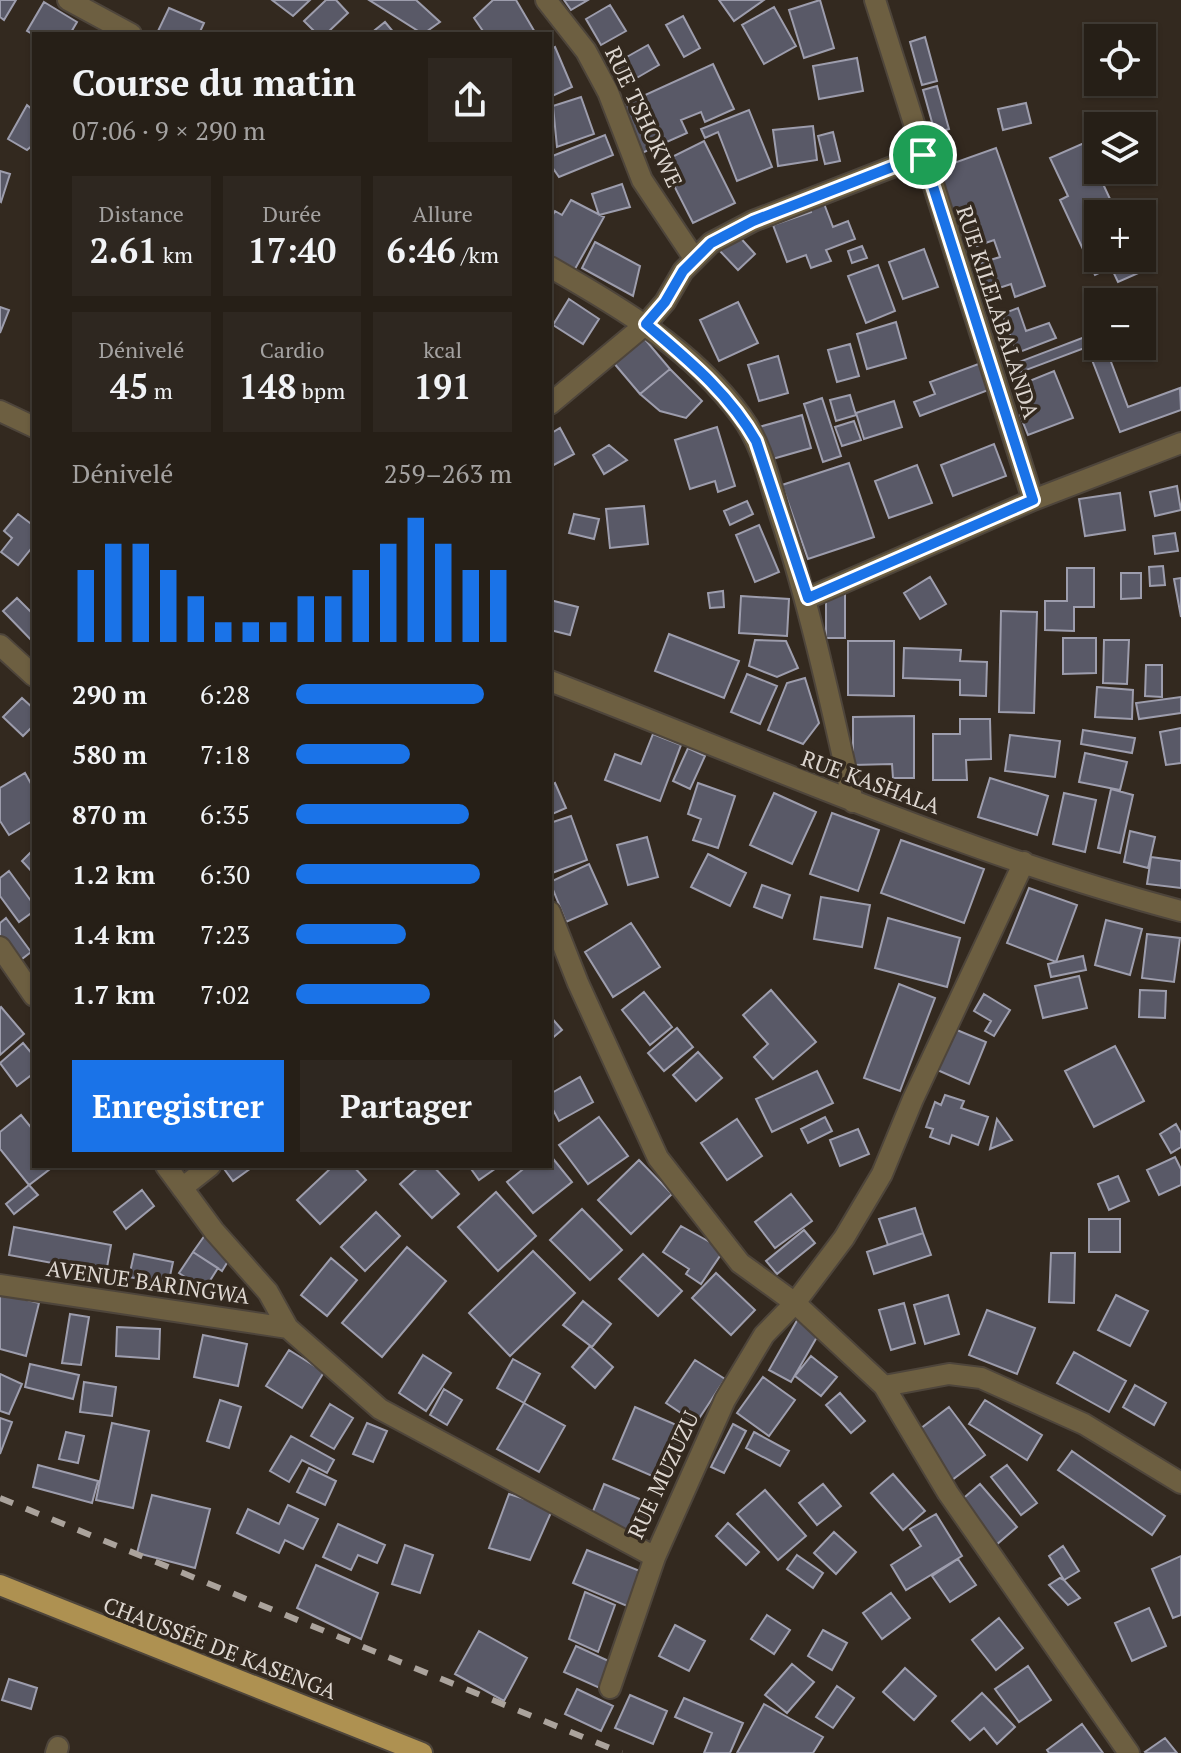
<!DOCTYPE html>
<html lang="fr">
<meta charset="utf-8">
<style>
:root{--surface:#261f17;--page:#2e2720;--text:#f1f3f6;--muted:#a4a2a1;--line:#423d36;--accent:#1a73e8}
body{margin:0;font-family:"PT Serif",serif;background:var(--page);color:var(--text);height:100vh;display:flex;flex-direction:column;font-size:30px;white-space:nowrap}
*{box-sizing:border-box;margin:0}
p{font-size:26px;color:var(--muted)}
.icon{flex:none;width:44px;height:44px;fill:none;stroke:currentColor;stroke-width:2;stroke-linecap:round;stroke-linejoin:round}
.map{position:relative;flex:1;overflow:hidden}
.side{position:absolute;left:32px;top:32px;width:520px;height:1136px;display:flex;flex-direction:column;background:var(--surface);border-radius:0px;box-shadow:0 2px 6px #0004,0 0 0 2px var(--line)}
.side>*{flex:none}
.buttons{position:absolute;left:1084px;top:24px;display:grid;gap:16px}
.buttons a{display:grid;place-items:center;width:72px;height:72px;border-radius:0px;background:var(--surface);box-shadow:0 2px 6px #0004,0 0 0 2px var(--line);font-size:40px}
.pin{position:absolute;display:grid;place-items:center;width:68px;height:68px;color:#fff;margin:-34px;border:4px solid #fff;border-radius:50%;box-shadow:0 2px 8px #0007}
.round{display:grid;place-items:center;flex:none;width:84px;height:84px;border-radius:0px;background:var(--page)}
.head{display:flex;align-items:center;justify-content:space-between;height:136px;padding:0 40px}
h1{font-size:36px;font-weight:700;line-height:60px}
.stats{display:grid;grid-template-columns:repeat(3,1fr);gap:12px;height:136px;padding:8px 40px}
.stats div{display:grid;align-content:center;border-radius:0px;background:var(--page);text-align:center}
.stats b{font-size:34px;font-weight:700}
.stats small{font-size:22px;font-weight:400}
.stats p{font-size:22px}
.chart{height:224px;padding:16px 40px}
.chart p{display:flex;justify-content:space-between}
.chart svg{width:100%;height:144px;margin-top:8px;stroke:var(--accent);stroke-width:6}
.action{display:flex;gap:16px;margin-top:auto;padding:16px 40px}
.action a{flex:1;height:92px;border-radius:0px;background:var(--accent);color:#fff;font-size:32px;font-weight:700;line-height:92px;text-align:center}
.action a+a{background:var(--page);color:var(--text)}
ul{padding:0 40px;list-style:none;font-size:26px}
li{display:grid;grid-template-columns:128px 96px 1fr;align-items:center;height:60px}
li i{height:20px;border-radius:10px;background:var(--accent)}
.map>svg:first-child{display:block}
</style>
<div class="map">
<svg width="1181" height="1753" viewBox="0 0 1181 1753">
<rect width="100%" height="100%" fill="#33291f"/>
<path fill="#595967" stroke="#9d9dad" stroke-width="2" d="M0,0h16l-12,20 -4,-3z
M272,0h38l-17,16z
M326,0h10l12,13 -22,21h-9l-13,-13z
M369,0h47l24,22 -17,12z
M493,0h23l20,34h-51l-11,-16z
M564,0h24l-17,10z
M719,0h45l-30,21z
M820,0l14,48 -30,10 -15,-48z
M44,2l33,20 -7,12 -36,1 -7,-4z
M610,5l16,26 -25,14 -15,-26z
M774,7l22,39 -32,18 -22,-39z
M169,8l35,15 -5,11 -41,-3z
M683,16l17,32 -16,9 -18,-32z
M385,22l10,12h-25z
M925,37l12,44 -15,4 -12,-43z
M648,45l11,20 -31,18 -12,-20z
M555,47l17,40 -22,10v-47z
M857,58l6,33 -44,8 -6,-33z
M713,64l21,45 -29,13 -4,-10 -20,8 6,13 -45,20 -21,-47z
M937,86l12,43 -14,4 -12,-43z
M581,97l13,37 -37,13 -4,-41z
M1026,103l5,20 -28,7 -5,-21z
M27,105l7,6v33l-7,6 -19,-11z
M749,110l23,57 -35,14 -19,-49 -13,6 -4,-9z
M813,126l4,34 -39,6 -5,-36z
M833,132l7,29 -15,3 -7,-28z
M605,135l8,20 -54,22 -9,-13v-7z
M704,141l31,62 -42,20 -31,-61z
M1084,143l33,71h-19v44h39l6,13 -25,11 -7,-15 -16,8 -35,-75 8,-4 -18,-38z
M996,148l49,138 -30,11 -4,-13 -24,8 -10,-28 23,-7 -6,-17 -17,6 -2,-8 -15,5 -26,-73z
M0,171l10,3 -9,28 -1,-1z
M622,184l8,23 -31,8 -7,-21z
M571,200l33,17 -29,52 -25,-13v-36l5,-9 7,4z
M823,201l10,26 15,-6 7,18 -29,11 5,11 -20,7 -5,-13 -19,7 -14,-37 38,-13 -2,-7z
M736,233l19,21 -17,16 -19,-20z
M595,242l45,24 -7,30 -51,-28z
M862,246l5,12 -15,5 -4,-12z
M924,249l14,38 -35,12 -14,-37z
M878,265l17,46 -29,12 -18,-47z
M569,299l30,20 -16,25 -30,-19z
M738,302l20,41 -39,18 -19,-41z
M0,307l9,3 -9,23z
M1018,308l8,23 23,-8 7,15 -39,15 -15,-39z
M896,322l10,36 -39,11 -10,-35z
M1098,332v14h7l23,61 52,-19 1,22 -61,22 -33,-85 -77,29 -4,-9z
M643,337l27,32 -30,25 -27,-32z
M850,344l9,32 -22,6 -9,-32z
M778,356l10,37 -29,8 -11,-36z
M981,363l10,26 -71,27 -6,-14 21,-8 -5,-12z
M670,369l32,32 -16,17 -26,-7 -20,-17z
M1054,371l19,47 -45,17 -8,-20 13,-5 -11,-26z
M850,395l6,20 -20,6 -6,-21z
M822,398l19,58 -18,6 -19,-58z
M894,401l8,26 -38,12 -8,-26z
M802,415l9,33 -42,12 -10,-33z
M854,421l7,19 -19,6 -7,-19z
M717,427l18,59 -17,6 -3,-11 -25,8 -15,-49z
M560,428l14,26 -24,13v-33z
M994,444l12,32 -53,20 -12,-31z
M609,445l18,15 -23,14 -11,-19z
M849,463l25,74 -66,22 -26,-74z
M917,465l15,38 -43,15 -14,-37z
M1177,486l4,24 -26,6 -5,-24z
M1120,493l5,37 -40,6 -6,-37z
M747,501l6,13 -23,11 -6,-14z
M644,506l4,38 -38,4 -4,-39z
M18,514l16,12v19l-16,20 -17,-13 11,-14 -8,-7z
M574,514l25,5 -5,20 -25,-6z
M759,525l20,47 -24,10 -19,-47z
M1175,533l3,18 -23,3 -2,-18z
M1163,566l2,19 -15,1 -1,-19z
M1067,568h27v39h-20v24l-29,-1v-29h22z
M1121,573h20v25l-20,1z
M930,577l16,27 -26,15 -16,-26z
M1181,578v39l-7,-38z
M723,591l1,16 -14,1 -2,-15z
M826,593h19v45h-19z
M741,596l48,3 -2,37 -48,-3z
M17,598l17,17v28l-31,-32z
M550,600l28,7 -8,28 -20,-5z
M1001,611l36,1 -3,101 -35,-1z
M669,634l70,27 -15,37 -69,-27z
M1063,638h33v35l-33,1z
M755,640l31,1 12,27 -21,9 -28,-11z
M1104,640h25l-2,44 -24,-1z
M848,641h46v55l-46,-1z
M904,648l57,2 -1,11 27,1 -1,34 -26,-1v-15l-57,-2z
M1146,665h16v32l-17,-1z
M747,674l30,12 -17,38 -29,-12z
M805,678l14,45 -16,21 -35,-14 19,-47z
M1097,687l36,3 -1,29 -37,-2z
M1181,697v16l-42,6 -3,-16z
M22,698l12,11v16l-11,11 -20,-19z
M914,716v62h-21l-1,-14 -39,1v-48z
M960,719h30l1,40 -25,1 1,20h-34v-46h27z
M1181,728v35l-15,2 -6,-33z
M1083,730l52,8 -3,15 -51,-9z
M653,734l28,11 -21,56 -55,-21 10,-26 26,10z
M1010,735l50,6 -5,36 -50,-6z
M688,748l17,8 -15,33 -17,-8z
M1085,753l42,9 -7,28 -41,-8z
M25,773l9,16v31l-25,15 -9,-14v-33z
M990,778l58,18 -11,39 -59,-18z
M555,783l11,25 -16,7v-29z
M698,783l37,13 -17,52 -25,-8 8,-21 -13,-5z
M1111,789l22,6 -13,58 -22,-5z
M774,793l42,19 -24,52 -42,-19z
M1064,793l32,7 -11,52 -32,-8z
M832,813l47,17 -21,61 -48,-17z
M571,816l16,44 -35,13 -2,-50z
M1130,831l25,6 -7,31 -24,-6z
M647,837l11,40 -30,8 -11,-40z
M901,840l83,29 -20,54 -83,-30z
M34,849v25l-12,-13z
M708,854l38,19 -16,33 -39,-19z
M1151,857l30,4v27l-34,-4z
M589,864l18,40 -41,18 -16,-40z
M9,871l25,34v6l-15,11 -19,-26v-18z
M762,885l28,10 -8,23 -28,-11z
M1029,888l48,17 -21,57 -49,-19z
M821,897l49,8 -8,42 -48,-8z
M6,918l25,34 -13,10 -18,-24v-15z
M888,918l72,20 -13,49 -72,-19z
M1106,920l36,9 -12,46 -35,-10z
M631,923l29,44 -47,30 -28,-45z
M1147,934l33,4 -6,44 -32,-4z
M1083,956l3,14 -35,7 -3,-13z
M1079,976l8,32 -44,10 -8,-32z
M899,984l36,14 -35,93 -36,-13z
M771,990l45,52 -43,37 -19,-22 14,-13 -25,-29z
M1140,990l26,1 -1,27 -26,-1z
M644,992l28,35 -22,18 -28,-35z
M984,994l26,16 -16,26 -9,-5 6,-10 -17,-10z
M1,1007l23,27 -24,21v-47z
M550,1016l12,14 -12,10z
M677,1028l16,19 -29,24 -16,-18z
M952,1028l34,14 -17,42 -34,-15z
M23,1043l11,13v17l-17,13 -17,-23z
M1115,1046l29,55 -50,26 -29,-56z
M698,1052l24,26 -26,23 -23,-26z
M817,1071l16,32 -61,29 -16,-33z
M580,1077l13,25 -34,19 -9,-17v-10z
M945,1095l19,6 -3,7 27,9 -10,28 -26,-10 -3,9 -19,-7 3,-8 -7,-2 9,-25 6,3z
M21,1115l13,16v35h20l-25,19 -29,-36v-17z
M599,1117l29,39 -40,28 -29,-39z
M825,1117l7,14 -24,12 -7,-14z
M737,1119l25,37 -35,24 -26,-37z
M997,1119l15,21 -22,9z
M1176,1124l5,9v14l-10,6 -11,-19z
M858,1129l11,25 -29,12 -10,-26z
M550,1155l22,27 -39,31 -26,-31 20,-16h23z
M1175,1157l6,12v16l-22,10 -12,-25z
M639,1160l33,34 -41,40 -33,-34z
M222,1166h32l-21,15z
M333,1166h20l13,14 -46,44 -23,-24z
M420,1166h13l26,28 -27,24 -32,-34z
M469,1166h30l-20,14z
M1118,1176l11,25 -20,9 -11,-26z
M29,1185l9,10 -24,19 -8,-10z
M142,1190l12,16 -28,23 -12,-17z
M496,1192l40,44 -38,35 -40,-44z
M791,1194l21,27 -37,27 -20,-26z
M915,1208l8,25 -35,12 -9,-26z
M582,1209l40,41 -32,30 -40,-40z
M376,1212l24,24 -35,35 -24,-24z
M1089,1219h31v33h-31z
M681,1226l43,24 -23,34 -15,-10 3,-5 -26,-17z
M14,1227l97,18 -5,28 -97,-18z
M804,1230l11,13 -38,31 -11,-13z
M923,1233l8,22 -57,19 -7,-22z
M205,1235l28,18 -11,18 -29,-19z
M407,1247l39,34 -64,76 -40,-34z
M533,1251l42,42 -65,63 -41,-43z
M193,1252l25,16 -14,22 -25,-17z
M1051,1253h24l-1,50 -25,-1z
M134,1254l39,8 -5,23 -39,-8z
M643,1254l39,37 -24,25 -39,-37z
M331,1258l26,22 -30,36 -26,-21z
M716,1273l39,37 -24,25 -39,-37z
M0,1293l39,10 -13,53 -26,-7z
M948,1295l11,39 -34,10 -11,-39z
M1116,1295l32,16 -18,35 -32,-16z
M583,1301l28,23 -19,23 -29,-22z
M904,1303l11,40 -24,7 -12,-40z
M987,1310l48,18 -18,46 -48,-19z
M70,1314l19,3 -8,48 -19,-2z
M799,1317l22,13 -30,52 -22,-12z
M117,1327l43,2 -1,30 -43,-3z
M203,1335l44,9 -9,42 -44,-9z
M590,1346l23,21 -18,21 -23,-21z
M289,1350l35,22 -22,36 -36,-22z
M1074,1352l52,29 -17,31 -52,-29z
M423,1355l28,18 -25,38 -27,-18z
M811,1356l26,21 -16,19 -26,-20z
M513,1359l27,15 -16,29 -27,-15z
M695,1360l30,19 -29,44 -30,-20z
M30,1364l49,11 -6,24 -48,-12z
M0,1374l22,10 -13,30 -9,-3z
M763,1377l32,23 -26,36 -32,-23z
M84,1382l32,5 -4,29 -32,-4z
M1135,1385l31,18 -12,22 -31,-18z
M444,1389l18,11 -15,25 -17,-10z
M840,1393l25,28 -14,12 -25,-28z
M220,1400l21,7 -12,41 -22,-7z
M985,1400l57,35 -15,25 -58,-36z
M524,1403l41,23 -26,46 -42,-23z
M330,1404l23,14 -19,31 -23,-13z
M635,1407l53,23 -22,52 -53,-23z
M949,1407l36,48 -33,25 -36,-48z
M0,1418l12,4 -12,32z
M112,1423l37,8 -16,77 -37,-8z
M367,1423l20,8 -14,31 -20,-8z
M733,1424l13,7 -22,42 -13,-6z
M66,1432l18,4 -6,27 -19,-4z
M754,1432l35,19 -9,15 -34,-18z
M291,1436l43,24 -7,13 -25,-13 -13,22 -19,-11z
M1072,1451l93,65 -13,19 -94,-65z
M38,1465l60,16 -6,22 -59,-16z
M1007,1465l30,38 -16,12 -30,-38z
M309,1468l27,13 -11,24 -28,-13z
M893,1474l32,37 -22,19 -32,-37z
M604,1484l50,21 -13,32 -50,-21z
M823,1484l18,22 -24,19 -18,-22z
M980,1484l37,43 -21,18 -37,-43z
M765,1490l41,46 -28,24 -41,-46z
M509,1494l44,14 -23,52 -41,-12z
M152,1495l58,14 -15,59 -58,-15z
M288,1505l30,14 -15,30 -18,-9 -6,13 -42,-20 11,-24 31,15z
M936,1514l26,42 -56,34 -15,-25 30,-19 -11,-17z
M728,1523l31,29 -13,13 -30,-29z
M338,1524l47,21 -8,18 -19,-8 -7,15 -28,-13z
M834,1532l22,20 -20,22 -22,-21z
M405,1545l28,10 -13,38 -28,-9z
M1063,1546l16,25 -15,9 -15,-24z
M587,1550l58,23 -11,36 -61,-26z
M797,1555l26,18 -10,15 -26,-19z
M1181,1556v59l-8,3 -21,-49z
M958,1559l18,26 -26,17 -18,-26z
M316,1565l62,28 -17,46 -64,-31z
M1060,1578l4,2 16,18 -12,7 -19,-20z
M585,1592l30,13 -17,47 -29,-13z
M891,1593l19,25 -28,21 -19,-26z
M1149,1608l17,38 -34,15 -17,-38z
M767,1615l23,15 -16,24 -23,-15z
M999,1618l24,30 -27,22 -24,-30z
M675,1625l30,16 -16,30 -30,-15z
M823,1630l24,13 -15,27 -24,-14z
M479,1631l48,27 -23,43 -49,-27z
M576,1646l37,17 -11,26 -38,-17z
M792,1664l22,18 -27,31 -22,-18z
M1028,1666l23,34 -32,22 -24,-33z
M905,1668l31,28 -22,24 -31,-28z
M9,1679l28,9 -6,21 -29,-9z
M837,1686l17,12 -21,30 -17,-11z
M577,1689l36,17 -12,25 -36,-17z
M982,1693l33,34 -18,17 -13,-16 -14,12 -18,-19z
M630,1695l37,16 -14,33 -38,-16z
M684,1698l59,25 -13,30h-26l8,-20 -37,-16z
M764,1704l59,33 -10,16h-76z
M1082,1724l21,29h-54l-2,-3z
M1165,1738l12,15h-31l-1,-1z"/>
<g fill="none" stroke-linecap="round" stroke-linejoin="round">
<g stroke="#4e453b" stroke-width="24">
<path id="minor" d="M68,0l63,34
M546,0l40,51 22,41 34,88 52,78
M875,0l158,500
M550,267c70,40 143,83 191,149 21,28 28,64 38,96 31,95 52,192 74,290
M550,404l96,-80 19,-22 18,-31 28,-28 42,-22 170,-66
M0,411l34,16
M808,598l225,-98 148,-57
M0,645l34,31
M550,681c209,80 414,173 631,230
M550,912l28,71 80,175 82,105 55,40 89,83 64,107 181,260
M0,947l34,49
M166,1166l48,65 54,61 20,36 92,81 275,148
M182,1188l28,-22
M0,1285l288,43
M884,1386l65,-12 32,4 103,46 97,59
M610,1688l45,-131 70,-157 39,-65 31,-32 49,-65 38,-64 31,-75 111,-237
M56,1753l2,-6"/>
</g>
<g stroke="#4e453b" stroke-width="24">
<path id="major" d="M0,1585l422,168"/>
</g>
<use href="#minor" stroke="#6d5f41" stroke-width="20"/>
<use href="#major" stroke="#ae9151" stroke-width="20"/>
<path stroke="#aba39c" stroke-width="6" stroke-dasharray="14 14" stroke-linecap="butt" d="M0,1498l622,255"/>
</g>
<g fill="none" stroke-linecap="round" stroke-linejoin="round">
<g stroke="#fff" stroke-width="16">
<path id="route" d="M923,155l110,345 -225,98 -52,-157c-27,-48 -68,-81 -110,-117l19,-22 18,-31 28,-28 42,-22z"/>
</g>
<use href="#route" stroke="#1a73e8" stroke-width="10"/>
</g>
<g text-anchor="middle" stroke-width="7" stroke-linejoin="round" paint-order="stroke">
<g font-size="22" fill="#ded7d1" stroke="#33291f">
<text transform="translate(644 117) rotate(65)" y="8">RUE TSHOKWE</text>
<text transform="translate(998 312) rotate(72)" y="8">RUE KILELABALANDA</text>
<text transform="translate(871 782) rotate(20)" y="8">RUE KASHALA</text>
<text transform="translate(148 1282) rotate(8)" y="8">AVENUE BARINGWA</text>
<text transform="translate(663 1475) rotate(-65)" y="8">RUE MUZUZU</text>
<text transform="translate(220 1648) rotate(21)" y="8">CHAUSSÉE DE KASENGA</text>
</g>
</g>
</svg>
<div class="buttons">
<a><svg class="icon" aria-label="locate" viewBox="0 0 24 24"><circle cx="12" cy="12" r="6"/><path d="M12 2v4M12 18v4M2 12h4M18 12h4"/></svg></a>
<a><svg class="icon" aria-label="layers" viewBox="0 0 24 24"><path d="M12 4l9 5-9 5-9-5zM3 14l9 5 9-5"/></svg></a>
<a>+</a>
<a>−</a>
</div>
<div class="pin" style="left:923px;top:155px;background:#1e9e55"><svg class="icon" aria-label="arrive" viewBox="0 0 24 24"><path d="M6 21V4h12l-3 4 3 4H6"/></svg></div>
<section class="side">
<div class="head"><div><h1>Course du matin</h1><p>07:06 · 9 × 290 m</p></div><a class="round"><svg class="icon" aria-label="share" viewBox="0 0 24 24"><path d="M12 15V3M7 8l5-5 5 5M5 13v7h14v-7"/></svg></a></div>
<div class="stats">
<div><p>Distance</p><b>2.61<small> km</small></b></div>
<div><p>Durée</p><b>17:40</b></div>
<div><p>Allure</p><b>6:46<small> /km</small></b></div>
</div>
<div class="stats">
<div><p>Dénivelé</p><b>45<small> m</small></b></div>
<div><p>Cardio</p><b>148<small> bpm</small></b></div>
<div><p>kcal</p><b>191</b></div>
</div>
<div class="chart"><p><span>Dénivelé</span>259–263 m</p>
<svg viewBox="0 0 160 44" preserveAspectRatio="none"><path d="M5 44V22M15 44V14M25 44V14M35 44V22M45 44V30M55 44V38M65 44V38M75 44V38M85 44V30M95 44V30M105 44V22M115 44V14M125 44V6M135 44V14M145 44V22M155 44V22"/></svg>
</div>
<ul>
<li><b>290 m</b>6:28<i style="width:87%"></i></li>
<li><b>580 m</b>7:18<i style="width:53%"></i></li>
<li><b>870 m</b>6:35<i style="width:80%"></i></li>
<li><b>1.2 km</b>6:30<i style="width:85%"></i></li>
<li><b>1.4 km</b>7:23<i style="width:51%"></i></li>
<li><b>1.7 km</b>7:02<i style="width:62%"></i></li>
</ul>
<div class="action"><a>Enregistrer</a><a>Partager</a></div>
</section>
</div>
